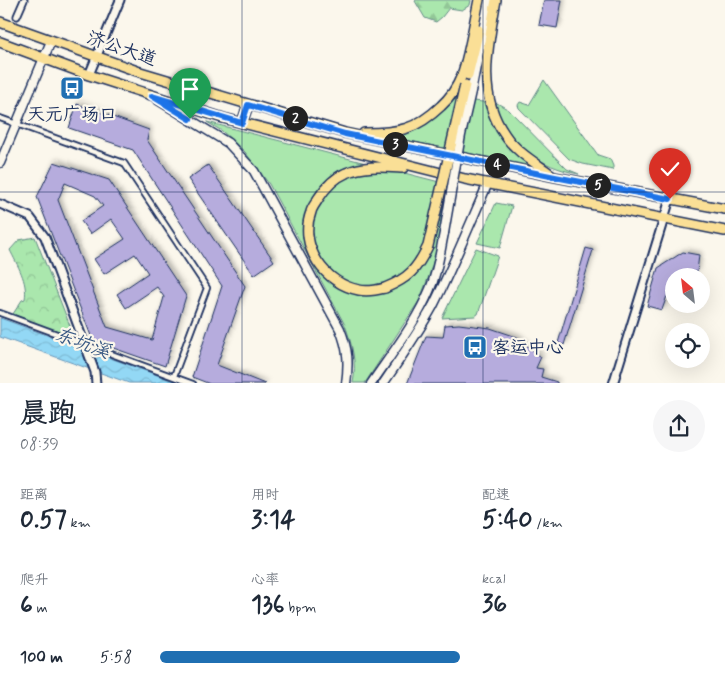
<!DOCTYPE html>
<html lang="zh">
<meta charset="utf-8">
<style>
:root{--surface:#fff;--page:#f6f6f7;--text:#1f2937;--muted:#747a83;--accent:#1f6fb2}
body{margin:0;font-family:Mynerve,"LXGW WenKai TC",sans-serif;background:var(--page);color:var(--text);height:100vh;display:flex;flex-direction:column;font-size:19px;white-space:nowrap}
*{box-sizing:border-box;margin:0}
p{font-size:16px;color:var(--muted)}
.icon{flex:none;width:28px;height:28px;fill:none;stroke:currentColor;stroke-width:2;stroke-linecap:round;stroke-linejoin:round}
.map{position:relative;height:383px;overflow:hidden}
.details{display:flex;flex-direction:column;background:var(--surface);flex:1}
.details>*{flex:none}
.needle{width:32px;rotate:332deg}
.tools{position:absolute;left:665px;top:268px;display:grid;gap:10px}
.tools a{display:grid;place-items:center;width:45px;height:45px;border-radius:50%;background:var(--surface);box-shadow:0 5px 20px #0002;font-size:25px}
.pin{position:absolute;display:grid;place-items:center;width:42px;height:42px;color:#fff;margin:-51px -21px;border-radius:50% 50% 50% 0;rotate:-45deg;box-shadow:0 0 5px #0007}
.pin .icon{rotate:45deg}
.km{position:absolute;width:25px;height:25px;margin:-12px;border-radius:50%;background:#222;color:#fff;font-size:14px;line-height:25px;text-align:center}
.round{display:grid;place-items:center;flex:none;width:52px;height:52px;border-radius:26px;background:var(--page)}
.head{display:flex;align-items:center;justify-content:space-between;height:85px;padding:0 20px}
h1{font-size:28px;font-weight:800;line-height:38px}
.metrics{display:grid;grid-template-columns:repeat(3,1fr);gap:8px;height:85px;padding:5px 20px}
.metrics div{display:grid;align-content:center}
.metrics b{font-size:25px;font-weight:800}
.metrics small{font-size:14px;font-weight:400}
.metrics p{font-size:14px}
ul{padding:0 20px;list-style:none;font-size:16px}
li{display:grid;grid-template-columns:80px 60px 1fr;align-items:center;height:38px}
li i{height:12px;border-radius:6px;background:var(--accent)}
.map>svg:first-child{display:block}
</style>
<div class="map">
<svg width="725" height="384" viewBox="0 0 725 384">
<defs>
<pattern id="forest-firs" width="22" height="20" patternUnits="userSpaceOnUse" patternTransform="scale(1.25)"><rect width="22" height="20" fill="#aae7ad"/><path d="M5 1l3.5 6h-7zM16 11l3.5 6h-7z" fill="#92c697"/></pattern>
<pattern id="park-crowns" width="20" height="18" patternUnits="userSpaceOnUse" patternTransform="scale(1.25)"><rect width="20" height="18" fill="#aae7ad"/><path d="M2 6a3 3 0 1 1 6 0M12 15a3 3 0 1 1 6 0" fill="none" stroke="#92c697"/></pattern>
<pattern id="water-waves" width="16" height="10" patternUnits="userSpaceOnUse" patternTransform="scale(1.25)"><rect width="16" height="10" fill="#93d8f5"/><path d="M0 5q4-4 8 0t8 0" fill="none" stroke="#7ebad4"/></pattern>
<filter id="shadow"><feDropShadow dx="2.5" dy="-2.5" stdDeviation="2.5" flood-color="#0004"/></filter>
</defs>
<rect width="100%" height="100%" fill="#fbf7ec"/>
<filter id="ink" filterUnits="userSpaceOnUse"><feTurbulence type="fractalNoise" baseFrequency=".02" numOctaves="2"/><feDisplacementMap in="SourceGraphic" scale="10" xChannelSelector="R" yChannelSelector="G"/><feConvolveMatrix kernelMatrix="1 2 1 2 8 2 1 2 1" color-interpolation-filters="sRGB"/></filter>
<g filter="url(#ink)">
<path fill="#aae7ad" stroke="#628b86" d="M544,80l54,75 12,4 3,7v4l-30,-6 -14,-5 -50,-51 -1,-3 2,-3 9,3z
M454,99l29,3c14,28 23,45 49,64l-142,-29c29,-9 44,-15 64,-38z
M497,103l12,7 58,59 12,5c-38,-7 -73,-30 -84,-67z
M207,122l240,62 -10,64 -8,28 -10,25 -54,82h-12c4,-19 -1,-39 -8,-58l-76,-141 -24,-32 -23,-21z
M496,203l16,3 -12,42 -23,-5z
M476,248l22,8 -20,58 -3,2 -33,2z"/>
<path fill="url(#forest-firs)" stroke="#628b86" d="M416,0h55l-1,5 -8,5 -13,-2 -7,9 -6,5 -11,-4 -10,-17z"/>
<path fill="url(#park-crowns)" stroke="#628b86" d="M35,237l39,99 -11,1 -50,-23 9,-14 3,-1c3,-18 -8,-34 -15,-49l9,-10z"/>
<path fill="url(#water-waves)" stroke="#6394b9" d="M0,318l179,65h-50l-129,-46z"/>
<path fill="#b6acdd" stroke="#1b2f5e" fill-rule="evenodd" filter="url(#shadow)" d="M544,0h18l-5,28 -18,-3z
M77,104l72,26 -2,10 98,146 -28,79 48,19h-55l-18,-7 30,-91 -89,-136 -64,-22z
M54,162l55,18 77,116 -21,70 -72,-25 -56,-144zM65,183l30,13 8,10 -22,15 9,13 21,-15 14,20 -31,20 10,15 31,-20 13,19 -31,21 9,14 31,-21 7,10 -12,43 -45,-13 -49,-127z
M208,165l66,96 -20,14 -66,-96z
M586,248l7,2 -29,95 -6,-2z
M683,252l16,3 -2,17 -10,-1 -9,5h-4l-12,34 -15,-4 11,-38z
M459,324l31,4 27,9 24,20 -5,11 7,1 -2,8 16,5v2h-150l19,-48 17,1 2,-12z"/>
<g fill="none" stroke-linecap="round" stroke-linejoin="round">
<g stroke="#1b2f5e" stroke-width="8">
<path id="pedestrian" d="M0,118l124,45 83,125 -33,88
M0,313l193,71"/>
</g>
<g stroke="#1b2f5e" stroke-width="9">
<path id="minor" d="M17,16l7,-16"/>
</g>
<g stroke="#1b2f5e" stroke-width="11">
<path id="tertiary" d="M89,75l31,-75
M0,204l30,13 15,20 50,135 1,12
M613,384l57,-185"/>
</g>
<g stroke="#1b2f5e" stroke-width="11">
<path id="secondary" d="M472,87l17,-87
M158,100l70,43 26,28 86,158c8,20 9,33 6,55
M0,163l51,-122
M371,384c21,-31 45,-61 59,-95 8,-18 10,-37 14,-56
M383,384c17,-25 35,-51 50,-78 20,-40 37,-82 55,-123"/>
</g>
<g stroke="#1b2f5e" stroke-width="12">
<path id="primary" d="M496,0c-8,45 -20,95 9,135 11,17 31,28 47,40
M0,22l137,49 208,62 210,44 170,32
M0,42l89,33 134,43 242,61 260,52
M468,75l11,-45
M242,123l6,-18
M364,133c34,0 52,-3 77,-27 10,-9 16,-18 21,-31 8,-22 12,-52 17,-75
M385,288c-8,2 -17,4 -26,2 -34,-6 -61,-44 -48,-78 1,-5 5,-9 7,-13 7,-11 16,-21 28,-26 18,-8 38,-6 57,-5"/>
</g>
<use href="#pedestrian" stroke="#fbf7ec" stroke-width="4.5"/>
<use href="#minor" stroke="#fbf7ec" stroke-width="5.5"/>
<use href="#tertiary" stroke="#fbf7ec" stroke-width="7"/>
<use href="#secondary" stroke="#fbf7ec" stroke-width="8"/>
<use href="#primary" stroke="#fadf96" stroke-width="9"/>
<g stroke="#1b2f5e" stroke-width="11" stroke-linecap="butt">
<path id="secondary-bridge" d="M444,233l17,-98 11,-48"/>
</g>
<g stroke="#1b2f5e" stroke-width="12" stroke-linecap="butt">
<path id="primary-bridge" d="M385,288c24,-10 32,-19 43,-42l37,-161"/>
</g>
<use href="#secondary-bridge" stroke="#fbf7ec" stroke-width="8"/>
<use href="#primary-bridge" stroke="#fadf96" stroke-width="9"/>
</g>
</g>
<g fill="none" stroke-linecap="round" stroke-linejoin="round" filter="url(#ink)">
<g stroke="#fff" stroke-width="10">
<path id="route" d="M190,119l-38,-23 90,27 6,-18 97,29 210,43 115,22"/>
</g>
<use href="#route" stroke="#1a73e8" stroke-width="6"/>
</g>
<path fill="none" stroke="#1b2f5e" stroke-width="1" stroke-opacity="0.55" d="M242,0v384M483,0v384M0,192h725"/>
<defs>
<g id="bus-square" transform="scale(1.25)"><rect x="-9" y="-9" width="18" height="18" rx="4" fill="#1f6fb2" stroke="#fbf7ec"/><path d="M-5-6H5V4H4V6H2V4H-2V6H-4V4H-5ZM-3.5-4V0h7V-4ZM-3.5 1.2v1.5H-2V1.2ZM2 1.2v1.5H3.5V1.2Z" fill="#fff"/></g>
</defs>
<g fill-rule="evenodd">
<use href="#bus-square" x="72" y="88"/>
<use href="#bus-square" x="475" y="347"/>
</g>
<g text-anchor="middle" stroke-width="4.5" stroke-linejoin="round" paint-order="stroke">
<g font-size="18" fill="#1b2f5e" stroke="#fbf7ec">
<text transform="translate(122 48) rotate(19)" y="6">济公大道</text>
</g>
<g font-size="18" fill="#1b2f5e" stroke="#fbf7ec">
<text x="72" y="120">天元广场口</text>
<text x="492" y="353" text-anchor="start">客运中心</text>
</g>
<g font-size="19" font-style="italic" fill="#395984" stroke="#fbf7ec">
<text transform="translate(83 342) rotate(20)" y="7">东坑溪</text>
</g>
</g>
</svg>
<div class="tools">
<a><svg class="needle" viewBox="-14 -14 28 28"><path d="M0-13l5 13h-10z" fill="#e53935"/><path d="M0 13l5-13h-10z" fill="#747a83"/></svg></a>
<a><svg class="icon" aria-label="locate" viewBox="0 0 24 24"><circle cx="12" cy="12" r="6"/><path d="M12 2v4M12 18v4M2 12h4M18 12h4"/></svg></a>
</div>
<div class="pin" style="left:190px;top:119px;background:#1e9e55"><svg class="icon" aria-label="arrive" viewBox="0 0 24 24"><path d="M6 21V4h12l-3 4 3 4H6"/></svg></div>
<div class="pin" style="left:670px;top:199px;background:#d93025"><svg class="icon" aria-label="check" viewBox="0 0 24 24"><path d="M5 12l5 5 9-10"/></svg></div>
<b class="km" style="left:295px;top:118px">2</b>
<b class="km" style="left:395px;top:144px">3</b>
<b class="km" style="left:497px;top:165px">4</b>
<b class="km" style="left:598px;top:185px">5</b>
</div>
<section class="details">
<div class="head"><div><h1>晨跑</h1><p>08:39</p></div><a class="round"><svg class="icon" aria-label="share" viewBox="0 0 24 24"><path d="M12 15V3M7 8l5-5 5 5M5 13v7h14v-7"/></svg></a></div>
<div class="metrics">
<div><p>距离</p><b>0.57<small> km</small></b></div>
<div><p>用时</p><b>3:14</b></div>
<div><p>配速</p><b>5:40<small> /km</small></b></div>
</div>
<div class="metrics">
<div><p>爬升</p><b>6<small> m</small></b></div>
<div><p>心率</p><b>136<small> bpm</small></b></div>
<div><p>kcal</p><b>36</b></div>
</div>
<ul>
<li><b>100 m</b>5:58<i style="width:55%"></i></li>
</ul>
</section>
